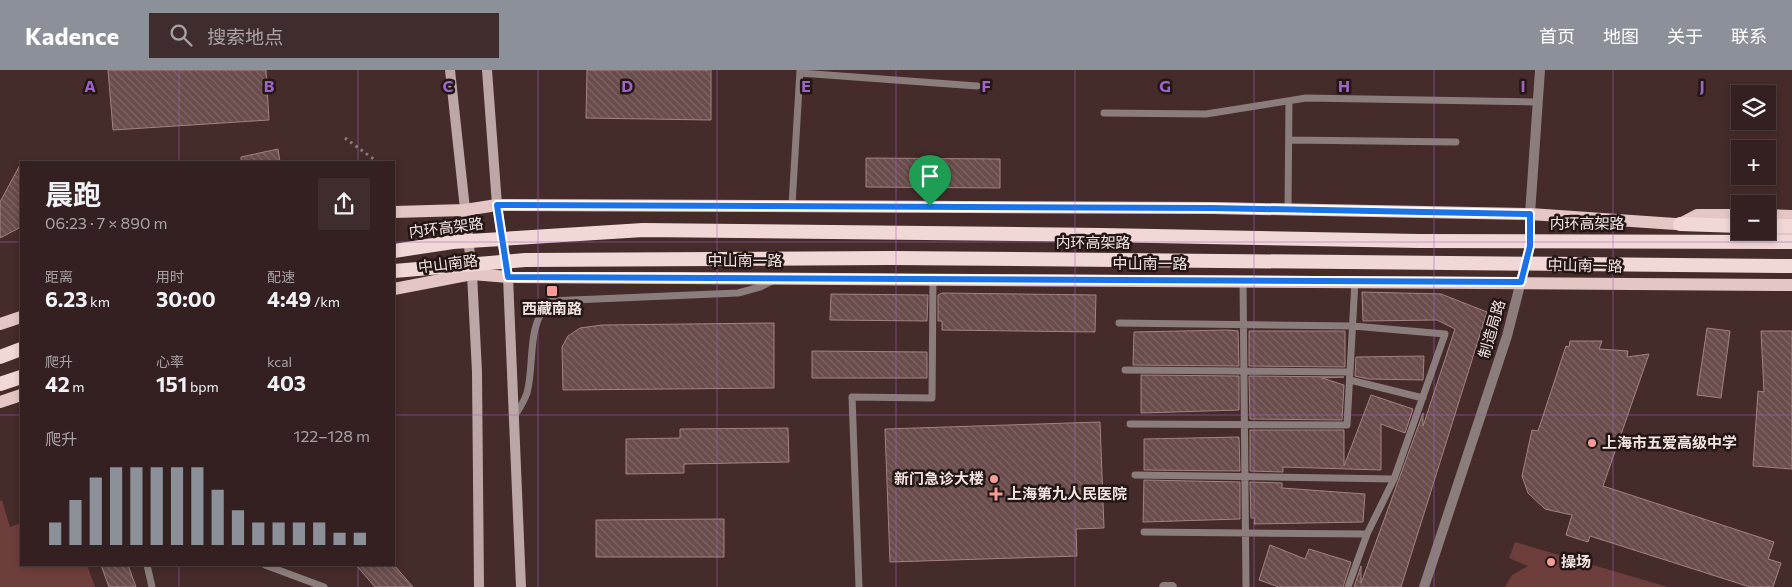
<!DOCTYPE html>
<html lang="zh">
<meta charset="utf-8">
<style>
:root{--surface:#342020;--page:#3f2d2d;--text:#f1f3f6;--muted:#a9a3a5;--line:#4e3e3e;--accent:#8c9099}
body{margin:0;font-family:Commissioner,"Noto Sans SC",sans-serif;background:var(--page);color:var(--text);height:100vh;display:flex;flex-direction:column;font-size:19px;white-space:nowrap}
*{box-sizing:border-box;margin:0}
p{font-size:16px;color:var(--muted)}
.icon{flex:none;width:28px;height:28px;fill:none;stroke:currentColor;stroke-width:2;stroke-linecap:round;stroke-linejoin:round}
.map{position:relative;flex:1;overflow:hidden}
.details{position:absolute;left:20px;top:91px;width:375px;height:405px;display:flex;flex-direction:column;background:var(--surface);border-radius:0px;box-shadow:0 2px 8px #0003,0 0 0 1px var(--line)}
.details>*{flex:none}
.buttons{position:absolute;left:1731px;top:15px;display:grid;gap:10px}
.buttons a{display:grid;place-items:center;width:45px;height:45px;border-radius:0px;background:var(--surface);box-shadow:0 2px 8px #0003,0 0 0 1px var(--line);font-size:25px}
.pin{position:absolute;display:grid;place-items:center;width:42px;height:42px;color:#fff;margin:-51px -21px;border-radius:50% 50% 50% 0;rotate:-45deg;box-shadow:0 0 5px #0007}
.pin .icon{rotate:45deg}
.round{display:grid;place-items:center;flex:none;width:52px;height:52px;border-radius:0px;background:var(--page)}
.headline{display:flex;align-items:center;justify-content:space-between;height:85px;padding:0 25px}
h1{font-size:28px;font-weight:700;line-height:38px}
.figures{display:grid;grid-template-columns:repeat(3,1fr);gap:8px;height:85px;padding:5px 25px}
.figures div{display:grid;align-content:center}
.figures b{font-size:21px;font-weight:700}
.figures small{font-size:14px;font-weight:400}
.figures p{font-size:14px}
.chart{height:140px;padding:10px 25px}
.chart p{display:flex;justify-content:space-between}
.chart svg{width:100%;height:90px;margin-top:5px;stroke:var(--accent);stroke-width:6}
header{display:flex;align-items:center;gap:30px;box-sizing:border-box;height:70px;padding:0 25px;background:var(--accent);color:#fff}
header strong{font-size:24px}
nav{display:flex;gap:28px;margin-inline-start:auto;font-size:18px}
.search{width:350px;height:45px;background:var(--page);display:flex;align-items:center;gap:12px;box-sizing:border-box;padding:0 18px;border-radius:0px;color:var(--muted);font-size:19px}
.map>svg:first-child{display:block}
</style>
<header>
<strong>Kadence</strong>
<div class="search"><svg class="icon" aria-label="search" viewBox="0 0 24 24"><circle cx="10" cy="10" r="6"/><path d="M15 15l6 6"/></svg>搜索地点</div>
<nav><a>首页</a><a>地图</a><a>关于</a><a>联系</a></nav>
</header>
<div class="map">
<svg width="1792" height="517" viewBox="0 0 1792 517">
<defs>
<pattern id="building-back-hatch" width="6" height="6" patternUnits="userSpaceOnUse" patternTransform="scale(1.25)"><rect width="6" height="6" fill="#694c4b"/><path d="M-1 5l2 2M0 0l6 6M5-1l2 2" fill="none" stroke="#7f6665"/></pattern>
</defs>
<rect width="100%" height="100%" fill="#452b2a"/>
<path fill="#6d3e3c" d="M2,430l8,27 11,-4v42h66l8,22h-95v-86z
M1515,472l153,45h-163l7,-12 16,-9 -19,-8z"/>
<path fill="url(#building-back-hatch)" stroke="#a38381" d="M108,0h158l3,50 -156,10z
M587,0h124v50l-125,-2z
M278,79l2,13h-39v-5z
M866,88l134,1v29l-134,-1z
M21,93v64l-21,11v-36z
M1362,222l79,2 46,18 -86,275h-47l7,-21v17l62,-170v13l32,-97 -18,-9 -74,1z
M942,223l154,2 -1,37 -153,-2v-9h-4v-26z
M831,224l97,1 -1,26 -97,-1z
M774,253v65l-211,2 -1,-43 6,-11 12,-8 22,-3z
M1707,258l23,3 -9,67 -24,-3z
M1228,260l10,1 1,35 -106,-1 1,-33z
M1249,261h96v36l-96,-1z
M1761,261h31v138l-39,-3 5,-75 6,1z
M1570,271h32l-3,8 29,2 -1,6 22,-3 -46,132 171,56 -6,17 13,4 -8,24h-23l-160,-51 -2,6 -22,-7 6,-20 -27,-6 -17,-16 -6,-17 10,-46 6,1 28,-85 3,1z
M812,281l115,1v26h-115z
M1424,286l-1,24 -55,-1 -13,-3 1,-19z
M1141,305l98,1v34l-98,3z
M1249,306l95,1 -22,1 22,7 -2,35 -92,-1z
M1371,325l42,14 -8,24 -24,-9v46l-98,-3v5l-33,-1v-41h94v36z
M1100,352l4,106 -28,1 1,27 -187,6 -5,-133z
M788,358l1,34 -105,2v9l-58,1v-35l54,-1v-9z
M1239,367l1,34 -96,-1v-31z
M1144,410l96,2v37l-97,3z
M1250,412l32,1v5l83,6 -2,28 -109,2 1,-6h-4z
M724,449v38h-128v-37z
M1270,475l35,14 4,-10 42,13 -8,25h-64l-20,-7z
M101,495h27l8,22h-27z
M356,495h38l19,22h-38z"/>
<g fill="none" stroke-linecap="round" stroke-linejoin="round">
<path stroke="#8e7877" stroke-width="3" stroke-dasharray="2.5 4" stroke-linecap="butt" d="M345,68l30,22"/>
<path stroke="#8b7d7c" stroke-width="7" d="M800,3l177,13
M1104,43l102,1 100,-16 232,4
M1289,70l167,2
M792,135l8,-135
M1288,140l1,-109
M1243,210l3,307
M1119,253l234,3 92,8 -51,145 -27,55 -19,53
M1125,300l225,2
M1350,310l73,18
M514,347c5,-8 10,-15 13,-24 8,-31 -1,-65 22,-92l189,-8 22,-6 12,-6
M1130,354l217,1 8,-144
M1135,405l259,4
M1144,462l223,2
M147,495l5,22
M265,495l59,22
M859,517l-7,-190 80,1 1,-119"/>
<path stroke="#8b7d7c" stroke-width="10" d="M1164,517h8"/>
<path stroke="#8b7d7c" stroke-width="10" d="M1424,517l83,-251 23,-90v-32l10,-144"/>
<path stroke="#bda7a6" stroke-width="10" d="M450,0l22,204 5,98 2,215
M487,0l10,135 11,72 13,310"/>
<path stroke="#e4c7c5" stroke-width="12" d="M394,142l71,-2 32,-5 715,3 318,6 160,11
M1768,145l24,1
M1680,154l17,-9h43
M1741,161l51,3
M394,219l78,-15 36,3 1284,8
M0,254l21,-7
M0,332l21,-7"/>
<path stroke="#f1d8d6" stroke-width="14" d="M1680,154l60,2
M1768,156h24
M0,287l21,-8
M0,314l21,-7"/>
<path stroke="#f1d8d6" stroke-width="14" d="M394,181l59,-9 190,-12 459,5 317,6 373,1
M394,201l131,-11 367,-2 900,8"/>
</g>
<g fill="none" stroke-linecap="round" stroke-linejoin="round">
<g stroke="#fff" stroke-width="10">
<path id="route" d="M497,135l715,3 318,6v32l-9,36 -1013,-5z"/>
</g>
<use href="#route" stroke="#1a73e8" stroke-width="6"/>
</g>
<path fill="none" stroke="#a063ca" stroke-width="1" stroke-opacity="0.55" d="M179,0v92M358,0v92M538,0v517M717,0v517M896,0v517M1075,0v517M1254,0v517M1434,0v517M1613,0v517M0,172h21M394,172h1398M0,345h21M394,345h1398M179,495v22M358,495v22"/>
<g fill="#f59b98" stroke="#231716" stroke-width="2">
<rect x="546" y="215" width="12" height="12" rx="2.5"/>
<circle cx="1592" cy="373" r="5"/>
<circle cx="994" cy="409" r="5"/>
<path d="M993.5 416.5h5v5h5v5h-5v5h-5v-5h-5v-5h5z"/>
<circle cx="1551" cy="492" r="5"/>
</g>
<g text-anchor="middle" stroke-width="5" stroke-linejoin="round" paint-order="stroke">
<g font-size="15" fill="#f5e3e2" stroke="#231716">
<text x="1587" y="159">内环高架路</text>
<text transform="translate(446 158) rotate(-7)" y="5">内环高架路</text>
<text x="1093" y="178">内环高架路</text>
<text x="745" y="196">中山南一路</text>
<text transform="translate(448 194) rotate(-7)" y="5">中山南路</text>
<text x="1150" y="199">中山南一路</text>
<text transform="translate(1585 196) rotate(1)" y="5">中山南一路</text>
<text transform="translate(1492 259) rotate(-74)" y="5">制造局路</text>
</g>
<g font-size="15" font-weight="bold" fill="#f5e3e2" stroke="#231716" text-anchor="start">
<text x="552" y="244" text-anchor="middle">西藏南路</text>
<text x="1602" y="378">上海市五爱高级中学</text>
<text x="984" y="414" text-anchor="end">新门急诊大楼</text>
<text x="1007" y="429">上海第九人民医院</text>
<text x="1561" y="497">操场</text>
</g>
</g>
<g font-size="16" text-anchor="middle" font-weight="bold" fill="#a063ca" stroke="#231716" stroke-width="5" stroke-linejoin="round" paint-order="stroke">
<text x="90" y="22">A</text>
<text x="269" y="22">B</text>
<text x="448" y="22">C</text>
<text x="627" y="22">D</text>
<text x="806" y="22">E</text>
<text x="986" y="22">F</text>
<text x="1165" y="22">G</text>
<text x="1344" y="22">H</text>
<text x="1523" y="22">I</text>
<text x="1702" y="22">J</text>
</g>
</svg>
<div class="buttons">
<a><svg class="icon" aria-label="layers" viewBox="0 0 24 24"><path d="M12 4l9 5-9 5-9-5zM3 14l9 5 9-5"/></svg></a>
<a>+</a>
<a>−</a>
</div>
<div class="pin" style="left:930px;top:136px;background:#1e9e55"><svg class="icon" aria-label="arrive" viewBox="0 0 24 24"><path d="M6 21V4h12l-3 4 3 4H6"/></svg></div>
<section class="details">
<div class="headline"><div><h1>晨跑</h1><p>06:23 · 7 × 890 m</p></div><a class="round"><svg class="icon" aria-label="share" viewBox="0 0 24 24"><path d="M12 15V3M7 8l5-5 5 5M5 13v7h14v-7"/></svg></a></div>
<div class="figures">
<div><p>距离</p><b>6.23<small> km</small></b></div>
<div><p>用时</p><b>30:00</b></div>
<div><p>配速</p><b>4:49<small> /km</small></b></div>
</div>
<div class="figures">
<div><p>爬升</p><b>42<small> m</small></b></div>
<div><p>心率</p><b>151<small> bpm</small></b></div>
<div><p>kcal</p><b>403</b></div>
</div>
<div class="chart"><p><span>爬升</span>122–128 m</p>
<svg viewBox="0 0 160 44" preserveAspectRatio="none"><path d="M5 44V33M15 44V22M25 44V11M35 44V6M45 44V6M55 44V6M65 44V6M75 44V6M85 44V17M95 44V27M105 44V33M115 44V33M125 44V33M135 44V33M145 44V38M155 44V38"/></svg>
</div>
</section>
</div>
